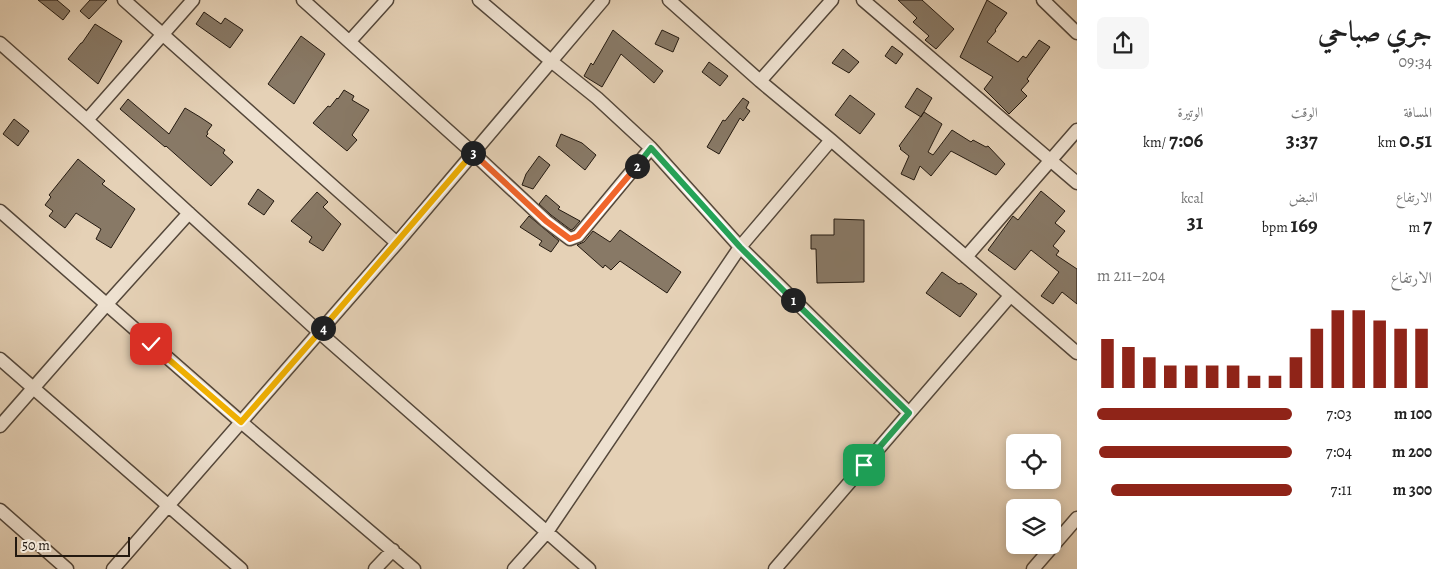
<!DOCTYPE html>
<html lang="ar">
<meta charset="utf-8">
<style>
:root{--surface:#fff;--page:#f6f6f6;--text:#222;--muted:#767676;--accent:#8f2418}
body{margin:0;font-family:Alegreya,Amiri,serif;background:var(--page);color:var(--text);direction:rtl;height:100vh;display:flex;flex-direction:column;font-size:19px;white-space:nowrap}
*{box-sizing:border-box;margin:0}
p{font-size:16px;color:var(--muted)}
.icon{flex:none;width:28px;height:28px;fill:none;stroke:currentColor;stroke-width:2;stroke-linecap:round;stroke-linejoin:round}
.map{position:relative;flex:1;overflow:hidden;direction:ltr}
.panel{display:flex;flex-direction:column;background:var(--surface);width:375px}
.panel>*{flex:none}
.tools{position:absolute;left:1006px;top:434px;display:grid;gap:10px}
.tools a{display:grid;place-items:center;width:55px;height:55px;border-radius:8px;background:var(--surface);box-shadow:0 2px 8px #0003;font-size:25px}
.scale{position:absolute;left:15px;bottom:12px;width:115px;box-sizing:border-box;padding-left:5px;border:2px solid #231910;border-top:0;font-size:14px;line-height:18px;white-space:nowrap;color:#231910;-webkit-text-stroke:4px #eee1d0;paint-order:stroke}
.pin{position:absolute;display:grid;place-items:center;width:42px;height:42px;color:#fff;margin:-21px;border-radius:10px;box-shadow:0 2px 8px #0006}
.km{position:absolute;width:25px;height:25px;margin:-12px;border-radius:50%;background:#222;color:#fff;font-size:14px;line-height:25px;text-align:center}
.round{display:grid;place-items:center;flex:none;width:52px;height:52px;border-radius:8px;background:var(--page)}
.head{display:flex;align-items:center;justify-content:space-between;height:85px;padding:0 20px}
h1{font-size:28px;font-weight:700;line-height:38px}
.figures{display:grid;grid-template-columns:repeat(3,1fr);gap:8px;height:85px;padding:5px 20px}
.figures div{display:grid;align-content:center}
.figures b{font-size:21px;font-weight:700}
.figures small{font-size:14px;font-weight:400}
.figures p{font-size:14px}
.chart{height:140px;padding:10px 20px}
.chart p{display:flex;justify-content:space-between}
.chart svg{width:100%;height:90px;margin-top:5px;stroke:var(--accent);stroke-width:6}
ul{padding:0 20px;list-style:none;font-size:16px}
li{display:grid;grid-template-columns:80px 60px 1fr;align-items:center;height:38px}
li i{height:12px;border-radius:6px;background:var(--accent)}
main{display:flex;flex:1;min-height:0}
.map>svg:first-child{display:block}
</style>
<main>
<section class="panel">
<div class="head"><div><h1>جري صباحي</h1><p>09:34</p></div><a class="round"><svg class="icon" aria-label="share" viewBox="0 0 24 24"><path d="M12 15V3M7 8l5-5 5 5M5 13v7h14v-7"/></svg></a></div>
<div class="figures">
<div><p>المسافة</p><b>0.51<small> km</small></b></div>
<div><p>الوقت</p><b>3:37</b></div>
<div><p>الوتيرة</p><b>7:06<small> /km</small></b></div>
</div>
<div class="figures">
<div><p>الارتفاع</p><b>7<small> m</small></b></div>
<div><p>النبض</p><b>169<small> bpm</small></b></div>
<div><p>kcal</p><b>31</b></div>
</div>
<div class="chart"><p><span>الارتفاع</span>204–211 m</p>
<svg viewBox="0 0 160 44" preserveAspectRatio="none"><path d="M5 44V20M15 44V24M25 44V29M35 44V33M45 44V33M55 44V33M65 44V33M75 44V38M85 44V38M95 44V29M105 44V15M115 44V6M125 44V6M135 44V11M145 44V15M155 44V15"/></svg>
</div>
<ul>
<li><b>100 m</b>7:03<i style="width:100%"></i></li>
<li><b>200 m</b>7:04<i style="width:99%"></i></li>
<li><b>300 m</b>7:11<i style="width:93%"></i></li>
</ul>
</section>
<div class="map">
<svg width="1077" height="569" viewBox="0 0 1077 569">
<rect width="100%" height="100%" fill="#e5d1b6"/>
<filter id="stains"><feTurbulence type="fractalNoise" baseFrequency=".004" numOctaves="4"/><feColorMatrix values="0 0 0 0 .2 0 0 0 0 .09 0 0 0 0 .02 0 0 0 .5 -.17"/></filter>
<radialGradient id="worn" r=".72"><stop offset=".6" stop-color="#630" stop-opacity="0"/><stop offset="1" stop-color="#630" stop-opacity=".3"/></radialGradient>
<path fill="#887966" stroke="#231910" d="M38,0h19l13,11 -7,9z
M90,0h17l-18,19 -9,-8z
M898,0h24l32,29 -18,20 -11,-9 4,-4 -16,-14 4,-4z
M987,0l20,13 -12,17 1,1 -9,11 31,20 5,-6 3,2 13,-18 11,7 -23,32 2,2 -8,9 6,6 -18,18 -25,-25 9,-12 -33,-20z
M204,12l17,12 4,-6 18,12 -13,18 -34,-24z
M95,24l27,17 -24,43 -30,-25 13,-16h1z
M613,30l50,41 -9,12 -33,-29 -19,33 -18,-11 7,-13 2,2z
M662,30l17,8 -6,14 -18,-8z
M301,36l24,18 -31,50 -26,-20z
M892,46l11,8 -7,10 -11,-8z
M843,49l16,13 -10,11 -17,-10z
M709,62l19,14 -8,10 -18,-14z
M917,88l15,10 -11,19 -16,-10z
M344,90l10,6 -2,4 17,10 -17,25 5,5 -10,11 -34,-28 15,-17 2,1 7,-9 1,1z
M850,95l25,19 -15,20 -25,-19z
M743,98l6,4 -3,6 4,3 -7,10 -3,-3 -21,36 -12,-7 16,-27 2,1z
M128,99l41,35 16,-26 15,9 12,8 -5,7 1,2 -2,2 19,14 -2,3 10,9 -22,24 -45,-40 -1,1 -45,-38z
M924,112l18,12 -14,28 5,3 19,-25 19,12 2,-2 13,7 2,-1 17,18 -9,11 -45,-24 -20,25 -11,-10 -6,14 -13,-6 8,-18 -9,-7 1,-1 -2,-2z
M14,119l15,12 -11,15 -15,-12z
M561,134l21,9 14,12 -11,15 -29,-24z
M539,156l11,9 -17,24 -11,-4 4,-11z
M78,159l27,22 -3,3 33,25 -24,39 -15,-9 5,-10 -25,-16 -11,15 -16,-12 4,-5 -8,-6 6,-8 -2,-2z
M258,189l16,12 -10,14 -16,-11z
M1041,191l24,20 -10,12 10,8 -12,15 6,5 -3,4 21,14v35l-15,-12 -9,12 -12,-8 18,-24 -28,-22 -16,20 -27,-20 25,-34 5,4z
M317,192l11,10 -5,5 18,17 -18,27 -14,-9 3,-5 -21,-16z
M546,195l14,12 -2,2 22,12 -7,8 -2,1 -20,-15 -12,-11z
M529,216l30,25 -8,11 -12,-7 3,-4 -22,-14z
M834,219l30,1v62l-47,1 -1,-34h-5v-14h23z
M620,230l61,42 -14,21 -47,-32 -9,9 -6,-5 -2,3 -26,-23 7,-3 9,-11 17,11z
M942,272l17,12 2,-1 16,11 -17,23 -34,-24z"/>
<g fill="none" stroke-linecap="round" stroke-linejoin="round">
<g stroke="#54473a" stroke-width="15">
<path id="minor" d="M124,0l273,243
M303,0l170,153 73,68 24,18 8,-3 73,-88
M479,0l72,61 46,37 54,50 89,99 169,166
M669,0l91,81 71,59 246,213
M863,0l214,183
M1043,0l34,33
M350,41l37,-41
M0,43l87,77 232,212 270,237
M760,81l72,-81
M87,120l106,-120
M0,211l241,211 173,147
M966,257l111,-127
M0,359l241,210
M0,426l106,-121 83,-92
M0,510l67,59
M113,569l284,-326 206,-243
M375,569l18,-19
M514,569l33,-37 193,-285 91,-107
M775,569l235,-273
M1033,569l44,-51"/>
</g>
<use href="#minor" stroke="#eee1d0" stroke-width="12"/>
</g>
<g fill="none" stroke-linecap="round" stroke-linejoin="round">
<g stroke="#fff" stroke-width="10">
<path id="split-1" d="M793,300l116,113 -45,52"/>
</g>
<g stroke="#fff" stroke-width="10">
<path id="split-2" d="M637,166l14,-18 89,99 53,53"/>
</g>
<g stroke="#fff" stroke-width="10">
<path id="split-3" d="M473,153l73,68 24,18 8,-3 59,-70"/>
</g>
<g stroke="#fff" stroke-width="10">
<path id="split-4" d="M323,328l150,-175"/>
</g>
<g stroke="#fff" stroke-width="10">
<path id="split-5" d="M151,344l90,78 82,-94"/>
</g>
<use href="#split-1" stroke="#22a559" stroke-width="6"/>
<use href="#split-2" stroke="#22a559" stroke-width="6"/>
<use href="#split-3" stroke="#f0652b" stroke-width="6"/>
<use href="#split-4" stroke="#f5b400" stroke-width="6"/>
<use href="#split-5" stroke="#f5b400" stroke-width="6"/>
</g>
<rect width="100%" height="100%" filter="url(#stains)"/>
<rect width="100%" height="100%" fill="url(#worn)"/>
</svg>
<div class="tools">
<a><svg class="icon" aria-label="locate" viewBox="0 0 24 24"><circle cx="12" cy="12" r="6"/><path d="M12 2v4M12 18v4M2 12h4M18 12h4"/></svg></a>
<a><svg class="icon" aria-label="layers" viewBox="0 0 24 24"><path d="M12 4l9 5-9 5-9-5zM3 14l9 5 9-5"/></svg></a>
</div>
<div class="scale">50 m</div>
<div class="pin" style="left:864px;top:465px;background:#1e9e55"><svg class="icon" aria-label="arrive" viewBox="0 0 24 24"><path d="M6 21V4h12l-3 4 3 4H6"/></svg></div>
<div class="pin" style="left:151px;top:344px;background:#d93025"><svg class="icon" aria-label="check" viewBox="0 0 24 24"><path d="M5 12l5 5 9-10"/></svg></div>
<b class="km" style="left:793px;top:300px">1</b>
<b class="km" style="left:637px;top:166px">2</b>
<b class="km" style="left:473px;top:153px">3</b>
<b class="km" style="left:323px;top:328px">4</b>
</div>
</main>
